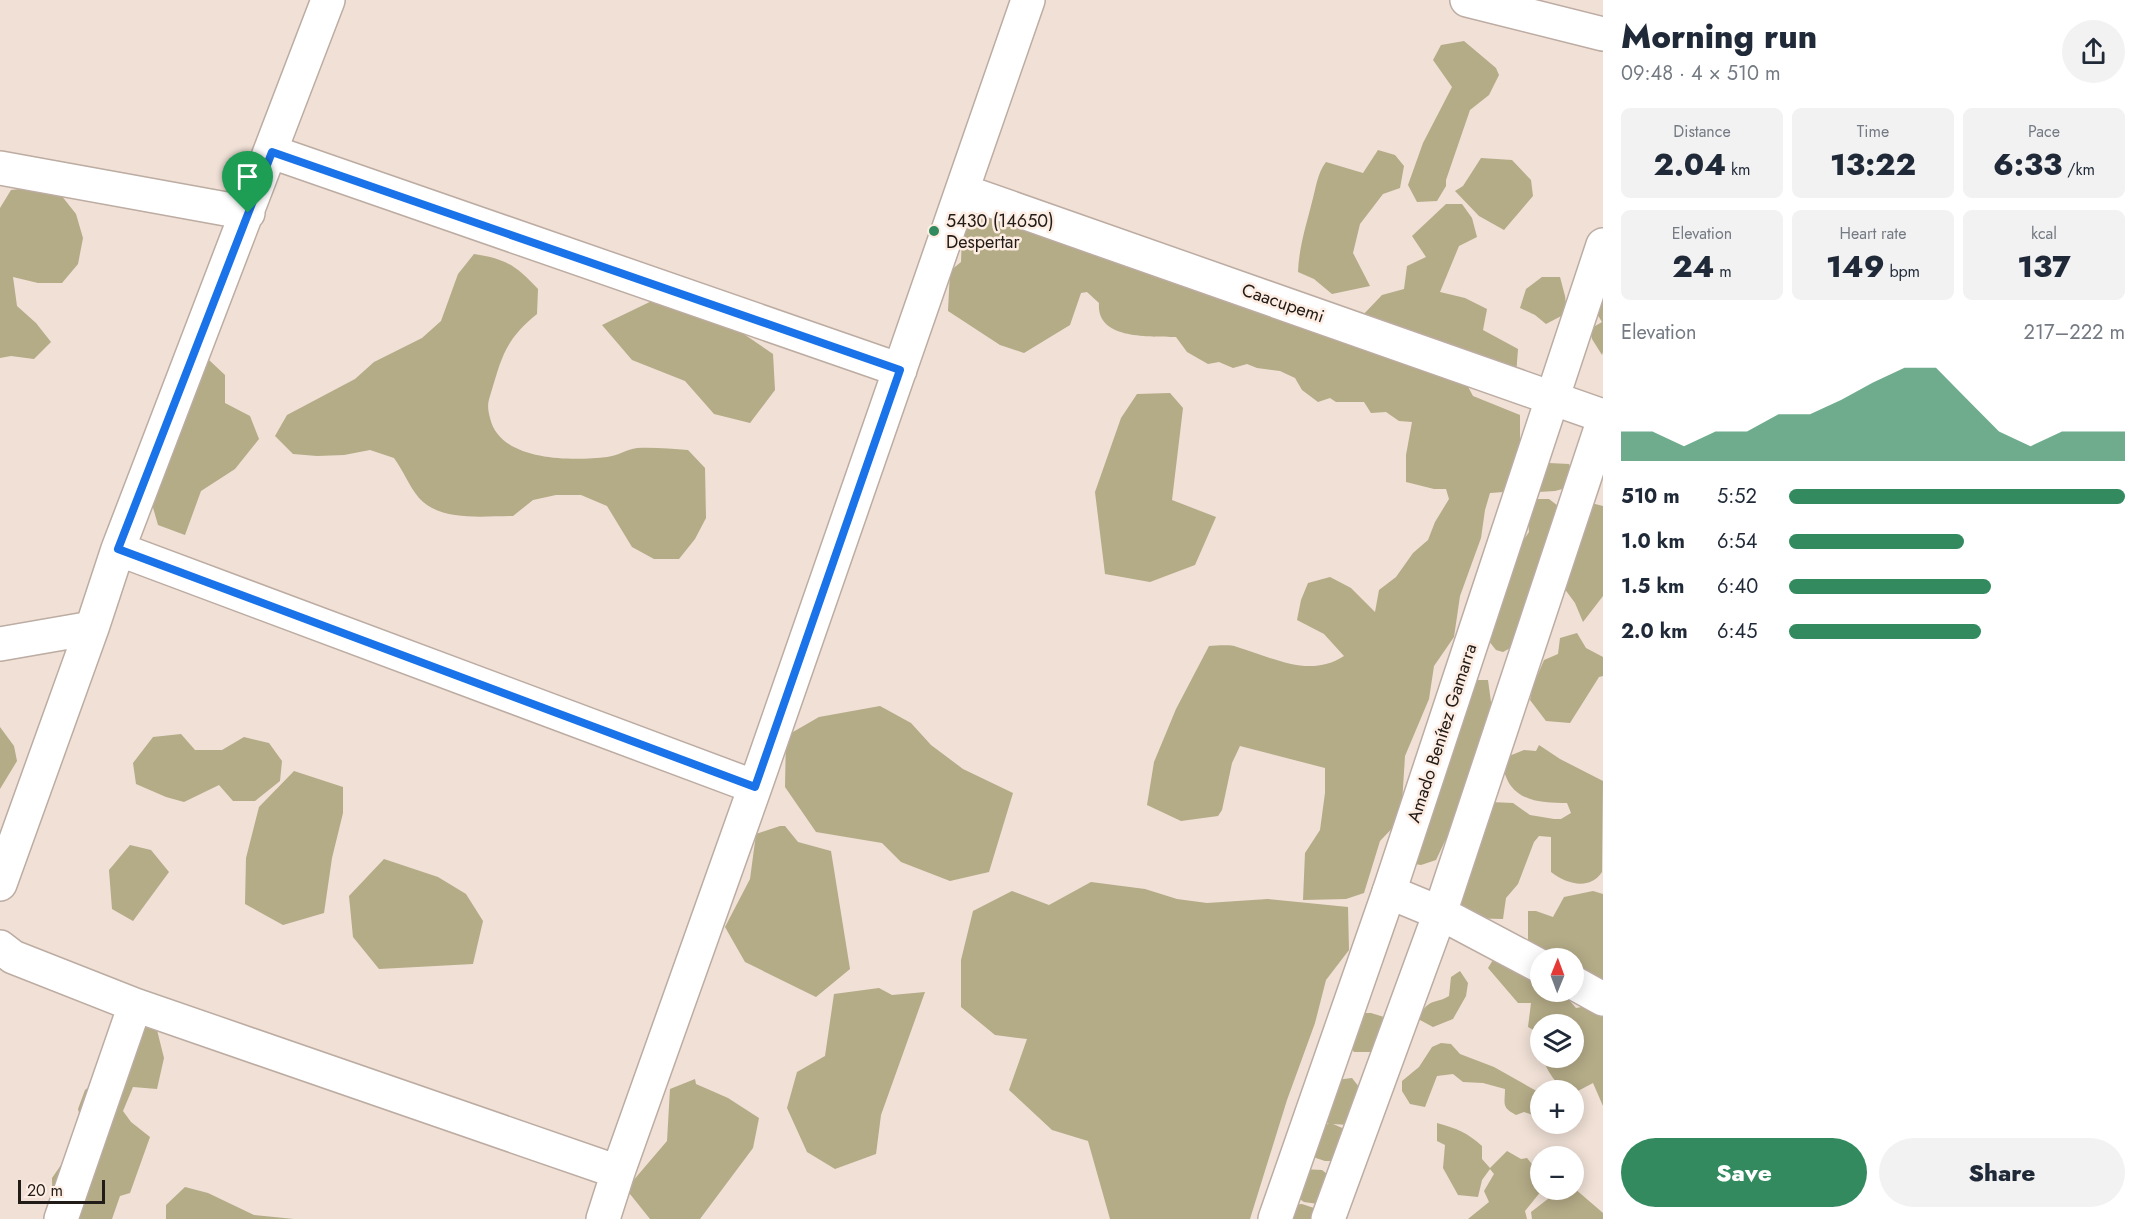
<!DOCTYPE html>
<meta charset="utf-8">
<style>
:root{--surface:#fff;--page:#f2f2f3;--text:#1f2937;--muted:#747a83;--accent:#328a5e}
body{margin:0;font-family:Jost,sans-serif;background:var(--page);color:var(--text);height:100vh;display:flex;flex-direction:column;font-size:22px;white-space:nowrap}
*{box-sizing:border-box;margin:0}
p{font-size:20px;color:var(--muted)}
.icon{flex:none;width:33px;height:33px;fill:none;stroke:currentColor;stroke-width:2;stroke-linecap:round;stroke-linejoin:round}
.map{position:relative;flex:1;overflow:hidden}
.side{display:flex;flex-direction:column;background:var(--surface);width:540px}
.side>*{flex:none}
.needle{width:39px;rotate:1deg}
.buttons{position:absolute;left:1530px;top:948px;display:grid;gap:12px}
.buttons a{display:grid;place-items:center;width:54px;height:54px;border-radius:50%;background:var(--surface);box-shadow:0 3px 15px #0003;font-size:30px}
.scale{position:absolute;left:18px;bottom:15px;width:87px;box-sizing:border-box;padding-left:6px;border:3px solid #211c18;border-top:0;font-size:16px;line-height:21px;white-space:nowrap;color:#211c18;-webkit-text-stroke:4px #feede3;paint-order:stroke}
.pin{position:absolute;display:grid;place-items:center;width:51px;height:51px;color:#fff;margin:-62px -26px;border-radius:50% 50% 50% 0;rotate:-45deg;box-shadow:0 0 6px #0007}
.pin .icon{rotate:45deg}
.round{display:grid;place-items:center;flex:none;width:63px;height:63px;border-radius:32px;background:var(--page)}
.overview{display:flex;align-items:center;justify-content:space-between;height:102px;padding:0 18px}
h1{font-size:33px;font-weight:800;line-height:45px}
.metrics{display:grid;grid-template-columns:repeat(3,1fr);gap:9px;height:102px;padding:6px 18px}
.metrics div{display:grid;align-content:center;border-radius:9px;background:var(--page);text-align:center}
.metrics b{font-size:30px;font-weight:800}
.metrics small{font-size:16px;font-weight:400}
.metrics p{font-size:16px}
.chart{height:168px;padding:12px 18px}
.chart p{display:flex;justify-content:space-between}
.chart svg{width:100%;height:108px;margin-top:6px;fill:var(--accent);opacity:.7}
.button{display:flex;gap:12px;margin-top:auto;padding:12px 18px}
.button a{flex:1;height:69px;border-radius:36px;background:var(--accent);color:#fff;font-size:24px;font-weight:800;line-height:69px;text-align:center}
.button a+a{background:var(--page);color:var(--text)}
ul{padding:0 18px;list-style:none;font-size:20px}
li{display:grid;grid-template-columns:96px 72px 1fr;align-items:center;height:45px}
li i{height:15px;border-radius:8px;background:var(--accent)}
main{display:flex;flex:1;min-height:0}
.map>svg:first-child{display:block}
</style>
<main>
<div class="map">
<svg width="1603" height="1219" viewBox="0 0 1603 1219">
<rect width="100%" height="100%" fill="#f0e0d6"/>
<path fill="#b4ab87" d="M1464,41l32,27 3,7 -10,20 -19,15 -24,70v6l-9,15 -20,1 -9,-17 15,-42 29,-56 -19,-27 8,-15z
M1378,150l17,5 9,11 -4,22 -17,6 -23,30 -7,29 17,33 -38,8 -18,-15 -16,-7c1,-25 8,-46 14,-70 4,-14 5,-28 14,-40l37,11z
M1481,158l31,2 19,20 2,16 -29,34 -25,-14 -24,-25 8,-5z
M36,187l25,8 15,19 7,24 -5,26 -16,19h-24l-25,-6 4,29 19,17 15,19 -17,17 -23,-3 -11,2v-150l11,-18z
M1446,204h16l10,14 5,19 -18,9 -19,46 25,6 22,11 -4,21 35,19 -2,26 -155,-58 21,-22 22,-6 3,-23 19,-9 -14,-21z
M974,206l491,175 8,15 47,19v32l-16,45 -14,1 -5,17 -4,28 -21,58 -6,41 -20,29 -5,33 -24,57 -4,63 -21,22 -16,52 -18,6 -43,1 2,-47 15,-23 5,-37v-25l-85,-22 -8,17 -10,47 -4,6 -37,5 -34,-16 7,-43 22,-53 33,-63c8,0 20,-2 28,1 35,10 72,32 107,9l-20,-22 -27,-14 4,-20 7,-17 22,-6 21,11 24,24 4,-22 17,-13 17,-24 15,-13 7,-18 14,-23 -3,-10h-12l-28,-7v-27l6,-33 -13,-1 -13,-9 -15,1 -7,-11h-28l-6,-4 -12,4 -16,-12 -7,-12 -15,-7 -23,-3 -10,-4 -14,4 -14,-6 -11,2 -21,-12 -11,-15c-27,-1 -80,3 -77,-34l-12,-11 -6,1 -11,32 -46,28 -24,-8 -52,-34 2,-40 11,-9 1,-26z
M474,254c33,5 42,12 64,35l-1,25c-33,27 -35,43 -47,82 -3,9 -2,14 0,22 10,44 82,43 117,39 11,-1 20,-8 30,-9 17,-1 35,1 51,2l17,18 1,50 -11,21 -16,20h-25l-22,-12 -25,-41 -26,-11h-25l-23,5 -20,16c-30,0 -72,6 -94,-18 -10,-12 -16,-28 -25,-40l-24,-8 -26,5 -27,1 -24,-2 -18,-18 12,-21 68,-36 19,-17 48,-24 19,-17 17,-47z
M1603,270v82l-1,3 -10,-16 -2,-10 12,-7 -8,-13z
M1542,277h18l5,19 2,17 -21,11 -11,-9 -15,-7 6,-19z
M658,298l68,24 47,32 2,36 -25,33 -36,-9 -29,-33 -53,-21 -30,-35z
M209,360l16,15v28l25,13 9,23 -24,30 -34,22 -16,44 -27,-10 -8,-28 40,-123z
M1170,393l13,15 -11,92 44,17 -21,48 -45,17 -45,-8 -10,-82 26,-74 16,-24z
M1549,463l20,1 3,7 -6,17 -11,3 -17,1 1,-25z
M1536,499h13l13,10 25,-7 16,4v90l-20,26 -8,-19 -11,-15 -17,-28 -3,-16 -4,24 -24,77 -13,7 -7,-2 -19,-24 38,-74 14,-20 -2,-23z
M1577,633l9,15 17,9v19l-4,1 -29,46 -24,-2 -16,-21 3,-14 11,-26 14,-6 2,-16z
M1473,680h15l5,37 -35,113 -13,11 -9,19 -15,5 -13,-2z
M880,706l31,17 20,22 32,24 50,24 -24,79 -39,9 -49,-19 -19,-19 -66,-11 -31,-45 1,-51 33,-19z
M0,727l14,19 3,15 -17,28z
M181,734l14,16h27l22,-13 25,6 13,18 -2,20 -25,20h-22l-14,-16 -35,17 -18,-5 -30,-13 -3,-21 20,-26z
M1539,745l21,14 43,22 -1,91c-13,19 -35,12 -51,0v-35l-12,-1 -5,6 -16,42 -12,14 -3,21 -41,-1 -8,-13 36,-103 23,1 17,12 24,4h7l10,-6 -4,-10c-19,0 -43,0 -56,-17 -4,-5 -6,-13 -9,-18l7,-12 15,-6 12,1z
M294,771l49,16v26l-11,45 -8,55 -41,12 -38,-21 1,-46 13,-51z
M780,826h5l13,16 33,9 19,118 -34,28 -71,-35 -20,-35 25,-48 6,-45z
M130,845l21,5 18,22 -36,49 -21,-12 -3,-39z
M384,859l54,18 28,17 17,27 -10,43 -94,5 -26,-32 -4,-41z
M1091,882l54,7 32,10 30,4 61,-4 80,8 1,43 -23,30 -11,43 -28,77 -37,119h-140l-22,-78 -36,-11 -43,-40 18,-51 -32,-4 -34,-28v-47l12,-49 39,-20 37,14z
M1593,891l10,3v91l-29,-19v-8h-21l-25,-15v-32h8l17,6 11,-20z
M1496,955l44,24v13h22l14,16 22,-4 5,5v97l-10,-23 -19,10v-3c-17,0 -26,-19 -32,-32h32v-34h-34v20l-1,-11 -11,-6 3,-24h-13l-30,-35z
M1460,971l8,12 -2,13 -13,23 -20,8 -13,-7v-6c11,-17 17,-10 29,-18l2,-19z
M879,988l13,7 33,-3 -44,123 -5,39 -41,15 -28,-17 -20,-44 10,-36 28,-16 9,-62z
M1363,1013h8l13,4 1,10 -11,25h-20l-9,-12z
M144,1026l13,4 7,28 -7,31 -24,-2 -10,24 8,11 19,15 -20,56 -10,3 -8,23h-59l-1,-41 18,-26 12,-28 -4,-15 7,-19 19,-15z
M1441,1043l10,1 9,10 34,13 46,26v7l-7,15 -9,-3 -8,3c-15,-8 -11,-11 -11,-26l-22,-6 -20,-1 -10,-8 -16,2 -12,31 -15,-3 -8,-13v-10l17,-14 13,-20z
M1352,1078l7,9 -11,38 -15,-1 14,6 -10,31h-12l-18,-6 8,-30 14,-1 -9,-4 16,-40z
M695,1079l1,5 32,14 31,20 -6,30 -53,71h-50l-24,-30 41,-48 3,-52z
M1437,1123c19,5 31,10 45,23v13l8,9 17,-17 14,8 6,-1 13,16v16h2l-17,21 2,8h-59l21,-17 -5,-11 10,-17 -4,-5 -8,11 -4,17 -20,-2 -15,-27 2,-23 -8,-4z
M1302,1169l20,1 10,8 -14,26 -14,-2 -12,-8z
M185,1187l23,6 46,22 40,4h-128v-14z
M1574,1188l29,25v6h-71l-1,-7 22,-17 2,-5z
M1302,1204l12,4 4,11h-31l5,-14z"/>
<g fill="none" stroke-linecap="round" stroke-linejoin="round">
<g stroke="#bcaca2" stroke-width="36">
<path id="street" d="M1467,0l136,34
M272,152l628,218
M0,168l248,45
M963,191l640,225
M118,549l637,238
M0,644l92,-16
M0,884l92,-256 26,-79 210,-549
M1389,892l51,21 100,53
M0,947l13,10 122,48 483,167
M1574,983l29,16
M61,1219l74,-214
M603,1219l15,-47 137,-385 273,-787"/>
</g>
<g stroke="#bcaca2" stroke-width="36">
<path id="secondary" d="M1275,1219l114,-327 214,-647
M1328,1219l112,-306 163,-491"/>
</g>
<use href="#street" stroke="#fff" stroke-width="33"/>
<use href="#secondary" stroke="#fff" stroke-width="33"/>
</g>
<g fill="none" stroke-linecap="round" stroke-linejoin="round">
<g stroke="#fff" stroke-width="12">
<path id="route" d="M272,152l628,218 -145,417 -637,-238z"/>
</g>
<use href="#route" stroke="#1a73e8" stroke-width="8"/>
</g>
<circle fill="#328a5e" stroke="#feede3" stroke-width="2" cx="934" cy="231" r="6"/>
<g text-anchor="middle" stroke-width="5" stroke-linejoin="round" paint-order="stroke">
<g font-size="18" fill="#211c18" stroke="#feede3" text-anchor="start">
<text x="946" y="227">5430 (14650)<tspan x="946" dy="21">Despertar</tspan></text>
</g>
<g font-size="18" fill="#211c18" stroke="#feede3">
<text transform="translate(1283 303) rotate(19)" y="6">Caacupemi</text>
<text transform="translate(1442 733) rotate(-72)" y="6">Amado Benítez Gamarra</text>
</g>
</g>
</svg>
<div class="buttons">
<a><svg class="needle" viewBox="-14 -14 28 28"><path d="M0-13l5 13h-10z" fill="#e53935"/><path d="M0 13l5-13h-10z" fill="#747a83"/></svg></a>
<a><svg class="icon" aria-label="layers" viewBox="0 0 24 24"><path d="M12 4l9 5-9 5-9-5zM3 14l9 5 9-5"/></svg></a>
<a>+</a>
<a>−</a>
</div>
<div class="scale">20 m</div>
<div class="pin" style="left:248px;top:213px;background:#1e9e55"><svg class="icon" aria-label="arrive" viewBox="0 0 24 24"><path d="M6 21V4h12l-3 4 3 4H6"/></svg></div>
</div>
<section class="side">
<div class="overview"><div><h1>Morning run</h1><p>09:48 · 4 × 510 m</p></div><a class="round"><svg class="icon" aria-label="share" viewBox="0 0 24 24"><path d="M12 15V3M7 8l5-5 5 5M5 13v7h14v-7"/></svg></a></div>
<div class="metrics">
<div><p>Distance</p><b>2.04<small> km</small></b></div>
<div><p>Time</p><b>13:22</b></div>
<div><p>Pace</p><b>6:33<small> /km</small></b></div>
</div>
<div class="metrics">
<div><p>Elevation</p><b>24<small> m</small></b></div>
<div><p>Heart rate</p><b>149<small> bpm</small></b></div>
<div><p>kcal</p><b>137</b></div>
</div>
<div class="chart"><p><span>Elevation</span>217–222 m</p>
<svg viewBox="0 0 160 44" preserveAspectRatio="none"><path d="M0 44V32L10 32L20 38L30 32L40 32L50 25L60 25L70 19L80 12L90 6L100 6L110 19L120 32L130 38L140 32L150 32L160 32V44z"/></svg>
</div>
<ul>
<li><b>510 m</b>5:52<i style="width:100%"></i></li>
<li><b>1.0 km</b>6:54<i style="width:52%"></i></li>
<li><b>1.5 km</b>6:40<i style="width:60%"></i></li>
<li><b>2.0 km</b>6:45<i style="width:57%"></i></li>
</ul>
<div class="button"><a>Save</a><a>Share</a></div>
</section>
</main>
